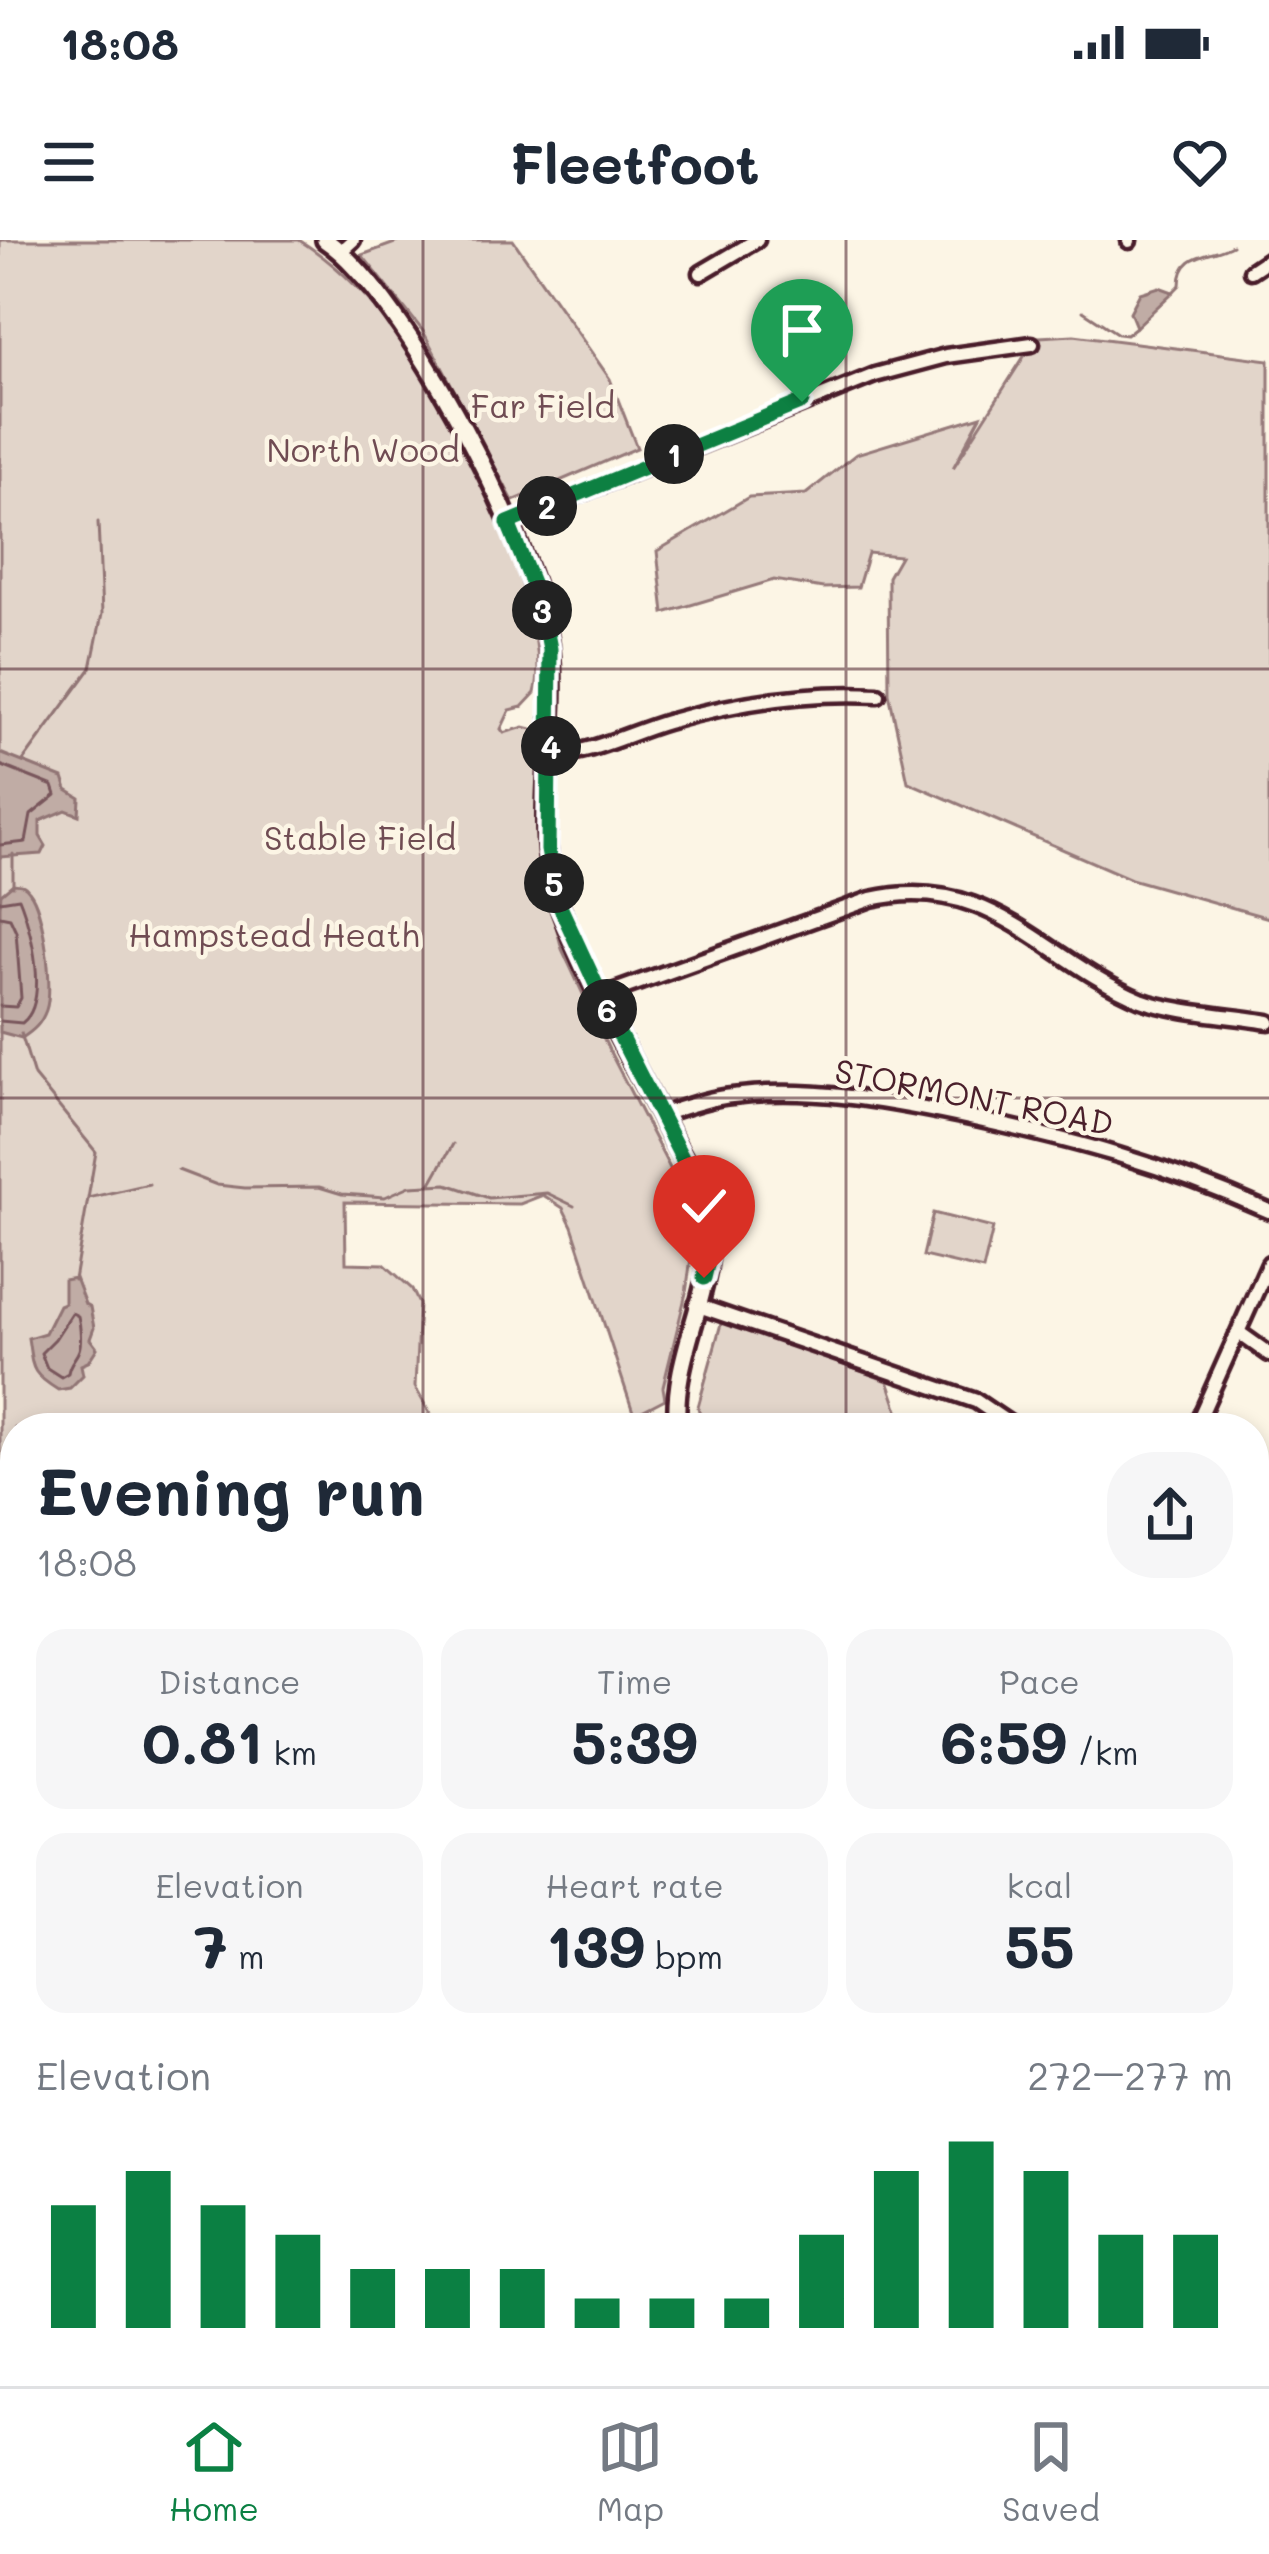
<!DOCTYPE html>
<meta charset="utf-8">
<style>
:root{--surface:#fff;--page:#f6f6f7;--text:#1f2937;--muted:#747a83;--line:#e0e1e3;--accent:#0b8043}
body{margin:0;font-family:Mali,sans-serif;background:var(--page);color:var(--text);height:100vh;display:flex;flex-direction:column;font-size:45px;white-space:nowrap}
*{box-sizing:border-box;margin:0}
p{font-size:39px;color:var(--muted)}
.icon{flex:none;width:66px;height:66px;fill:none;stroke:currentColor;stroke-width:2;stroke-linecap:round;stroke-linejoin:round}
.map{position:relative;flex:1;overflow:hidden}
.sheet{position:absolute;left:0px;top:1173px;width:1269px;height:975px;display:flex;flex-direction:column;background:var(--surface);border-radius:48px 48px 0 0;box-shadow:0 6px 18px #0003}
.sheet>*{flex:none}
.pin{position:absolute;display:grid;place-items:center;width:102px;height:102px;color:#fff;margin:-123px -51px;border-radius:50% 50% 50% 0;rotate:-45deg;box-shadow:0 0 12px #0007}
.pin .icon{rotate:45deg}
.km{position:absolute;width:60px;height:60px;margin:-30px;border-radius:50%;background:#222;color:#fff;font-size:33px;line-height:60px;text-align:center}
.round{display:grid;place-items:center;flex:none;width:126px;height:126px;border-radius:48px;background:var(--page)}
.headline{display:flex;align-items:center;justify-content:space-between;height:204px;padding:0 36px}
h1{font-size:66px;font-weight:800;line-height:90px}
.stats{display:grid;grid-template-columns:repeat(3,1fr);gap:18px;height:204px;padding:12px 36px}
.stats div{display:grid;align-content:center;border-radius:30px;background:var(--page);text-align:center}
.stats b{font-size:60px;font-weight:800}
.stats small{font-size:33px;font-weight:400}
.stats p{font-size:33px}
.chart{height:336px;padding:24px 36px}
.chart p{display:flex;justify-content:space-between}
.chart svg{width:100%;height:216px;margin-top:12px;stroke:var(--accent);stroke-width:6}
.status{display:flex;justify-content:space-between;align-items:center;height:84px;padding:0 60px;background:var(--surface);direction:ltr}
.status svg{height:33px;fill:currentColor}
header{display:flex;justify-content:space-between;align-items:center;height:156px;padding:0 36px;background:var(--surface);font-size:54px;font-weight:800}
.menu{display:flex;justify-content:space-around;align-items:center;height:168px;border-top:3px solid var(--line);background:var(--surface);font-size:33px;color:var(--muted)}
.menu a{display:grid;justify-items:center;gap:6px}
.menu .current{color:var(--accent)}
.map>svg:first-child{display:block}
</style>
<div class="status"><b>18:08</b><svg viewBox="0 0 49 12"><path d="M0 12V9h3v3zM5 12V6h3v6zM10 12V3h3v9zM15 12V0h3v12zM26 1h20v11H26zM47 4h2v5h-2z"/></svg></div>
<header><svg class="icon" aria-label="menu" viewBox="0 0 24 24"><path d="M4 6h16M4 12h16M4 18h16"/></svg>Fleetfoot<svg class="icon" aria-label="heart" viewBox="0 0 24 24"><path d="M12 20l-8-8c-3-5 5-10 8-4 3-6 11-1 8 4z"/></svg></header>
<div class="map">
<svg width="1269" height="2146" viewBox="0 0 1269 2146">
<rect width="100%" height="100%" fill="#fcf5e5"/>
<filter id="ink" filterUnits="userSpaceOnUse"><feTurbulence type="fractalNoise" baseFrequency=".00833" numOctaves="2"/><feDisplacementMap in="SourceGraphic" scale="24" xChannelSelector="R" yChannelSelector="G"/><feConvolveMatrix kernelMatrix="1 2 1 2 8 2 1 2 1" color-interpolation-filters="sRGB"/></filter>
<g filter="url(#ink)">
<path fill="#e2d5ca" stroke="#967a7a" stroke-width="3" d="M0,0h299c33,21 64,51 88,82 52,69 171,285 148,371l-13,14 -12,3 -9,19 3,4 20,-6 8,2 8,17 -3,108 25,95 47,101 84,163 2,18 -9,62 -23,94 2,12 -31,16 -62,-189 -9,-18 -20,-13 -23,9 -175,-2 1,61 38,1 28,25 7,15 -4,83 23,41h-423v59l-15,26z
M403,0h110l97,139 27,69 -124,53 -90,-170 -61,-76z
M1074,95l195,25v558l-138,-39 -223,-97 -19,-89 -1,-116 12,-21 -32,-3 -10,34 -35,1 -49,-8 -110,33 -7,-62 92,-54 57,-3 50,-40 125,-38 -28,52 79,-124 7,-7z
M933,973l60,15 -10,42 -60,-14z
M722,1080l166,61 16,47h-201l-5,-21z
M15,1884v81l-15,-25v-48z
M250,2133h199l19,13h-234z"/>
<path fill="#c0aca5" stroke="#917474" stroke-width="3" d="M1159,47l14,5 -37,35 -6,-15 10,-19z
M0,513l63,25 4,12 13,8 -1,17 -13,-5 -26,11v15l6,10 -4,8 -42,3z
M13,644c8,1 11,0 16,7 15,18 25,97 17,119 -5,14 -12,20 -24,28l-22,-6v-126l1,-12z
M75,1038l10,26 5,3 4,21 -4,11 7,9 -9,14 -7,3 2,10 -13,13 -12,2c-29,-18 -25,-22 -30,-52l17,-5 14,-28 5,-2v-23z"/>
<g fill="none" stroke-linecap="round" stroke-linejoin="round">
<path stroke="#79575c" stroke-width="3" d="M0,525l53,21 3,9 -25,20 -5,27 -26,3
M0,661l19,-3c12,29 31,104 3,125l-22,-2
M0,676l10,2 6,13 5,67 -5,9 -16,-1
M72,1073l6,3c2,8 4,26 1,34 -3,9 -9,11 -11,23l-7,4 -14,-9 -6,-15 14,-14z"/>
<path stroke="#917474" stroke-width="3" d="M1173,52l7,-7c0,-34 31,-28 52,-40
M1083,71l35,23 8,1 10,-8
M23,521l68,-93 11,-54 -4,-92
M13,614v32
M21,793l13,43 62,76 -22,128
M178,930l39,15 28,3 74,-1 23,7 43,3 25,-11 37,-2 42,14 58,-5 27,13
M431,943l22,-39
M88,958l61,-14"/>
<g stroke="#4a1f2b" stroke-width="21">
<path id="minor" d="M1129,1v-1
M341,11l12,-11
M1251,31l18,-12
M701,33l56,-33
M508,283l367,-148 71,-19 86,-12
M551,515c40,-1 78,-22 116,-33 70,-20 138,-31 211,-27
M601,756l270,-97c120,-27 171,60 270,101 32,12 92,16 128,22
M660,875c23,-7 48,-17 72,-19 77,-10 154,5 229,20 113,24 202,48 308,95
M696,1065l280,96 40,27
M1238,1092l31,22
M1195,1188l74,-165
M0,1273l15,-26
M1254,1435l15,21
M0,1520l15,-10
M1257,1608l12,14
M0,1725l15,9
M0,1885l15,-8
M0,2049l15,-3
M689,2133l14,13
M1072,2133l6,13
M1203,2133l8,8
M529,2142l7,-9
M97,2146l14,-13
M739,2146l1,-13
M1141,2146l1,-13"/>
</g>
<g stroke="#4a1f2b" stroke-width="24">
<path id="major" d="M325,0c80,54 214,312 225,409 9,80 -19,177 8,253 28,79 73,155 111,230 14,28 37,59 40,91 8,67 -40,135 -31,205
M1254,1866l15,-14
M1254,1982l15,-1
M776,2146l1,-13"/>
</g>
<use href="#minor" stroke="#fcf5e5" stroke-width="12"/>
<use href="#major" stroke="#fcf5e5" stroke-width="15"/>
</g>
</g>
<g fill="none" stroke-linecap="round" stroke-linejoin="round" filter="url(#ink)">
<g stroke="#fff" stroke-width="24">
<path id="route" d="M704,1038l6,-26 -3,-45 -91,-179 -59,-128 -9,-50 2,-201 -8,-42 -34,-84 294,-121"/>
</g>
<use href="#route" stroke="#0b8043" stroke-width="15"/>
</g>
<path fill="none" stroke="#4a1f2b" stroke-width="3" stroke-opacity="0.55" d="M423,0v1188M846,0v1188M0,429h1269M0,858h1269M0,1288h15M1254,1288h15M0,1717h15M1254,1717h15M423,2133v13M846,2133v13"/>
<g text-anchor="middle" stroke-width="9" stroke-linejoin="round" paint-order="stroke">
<g font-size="33" fill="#704c53" stroke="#fcf5e5">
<text x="543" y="178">Far Field</text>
<text x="363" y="222">North Wood</text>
<text x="360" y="610">Stable Field</text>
<text x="274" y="707">Hampstead Heath</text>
</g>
<g font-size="33" fill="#4a1f2b" stroke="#fcf5e5">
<text transform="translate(974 857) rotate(11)" y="12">STORMONT ROAD</text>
</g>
</g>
</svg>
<div class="pin" style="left:802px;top:162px;background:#1e9e55"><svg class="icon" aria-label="arrive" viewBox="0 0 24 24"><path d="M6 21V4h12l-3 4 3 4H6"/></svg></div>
<div class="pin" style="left:704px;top:1038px;background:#d93025"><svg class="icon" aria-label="check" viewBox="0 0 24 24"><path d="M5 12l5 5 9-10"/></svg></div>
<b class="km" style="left:674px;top:214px">1</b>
<b class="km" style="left:547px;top:266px">2</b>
<b class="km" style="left:542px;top:370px">3</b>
<b class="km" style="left:551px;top:506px">4</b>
<b class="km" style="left:554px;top:643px">5</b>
<b class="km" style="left:607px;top:769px">6</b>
<section class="sheet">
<div class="headline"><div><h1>Evening run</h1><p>18:08</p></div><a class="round"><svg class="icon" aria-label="share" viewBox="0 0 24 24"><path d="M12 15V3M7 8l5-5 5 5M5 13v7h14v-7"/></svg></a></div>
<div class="stats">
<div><p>Distance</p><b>0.81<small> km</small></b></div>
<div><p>Time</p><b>5:39</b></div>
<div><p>Pace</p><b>6:59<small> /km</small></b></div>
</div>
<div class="stats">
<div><p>Elevation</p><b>7<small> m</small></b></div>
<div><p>Heart rate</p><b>139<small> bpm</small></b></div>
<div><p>kcal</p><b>55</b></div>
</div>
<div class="chart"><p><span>Elevation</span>272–277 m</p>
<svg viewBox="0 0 160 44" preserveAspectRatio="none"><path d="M5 44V19M15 44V12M25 44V19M35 44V25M45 44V32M55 44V32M65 44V32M75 44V38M85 44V38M95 44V38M105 44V25M115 44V12M125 44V6M135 44V12M145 44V25M155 44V25"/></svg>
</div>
</section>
</div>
<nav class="menu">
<a class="current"><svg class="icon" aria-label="home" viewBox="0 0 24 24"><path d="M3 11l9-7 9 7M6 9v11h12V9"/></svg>Home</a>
<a><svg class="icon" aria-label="map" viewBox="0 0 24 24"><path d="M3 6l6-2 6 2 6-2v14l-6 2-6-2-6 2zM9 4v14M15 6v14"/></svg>Map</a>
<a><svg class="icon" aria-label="saved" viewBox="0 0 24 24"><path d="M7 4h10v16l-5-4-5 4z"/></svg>Saved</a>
</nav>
